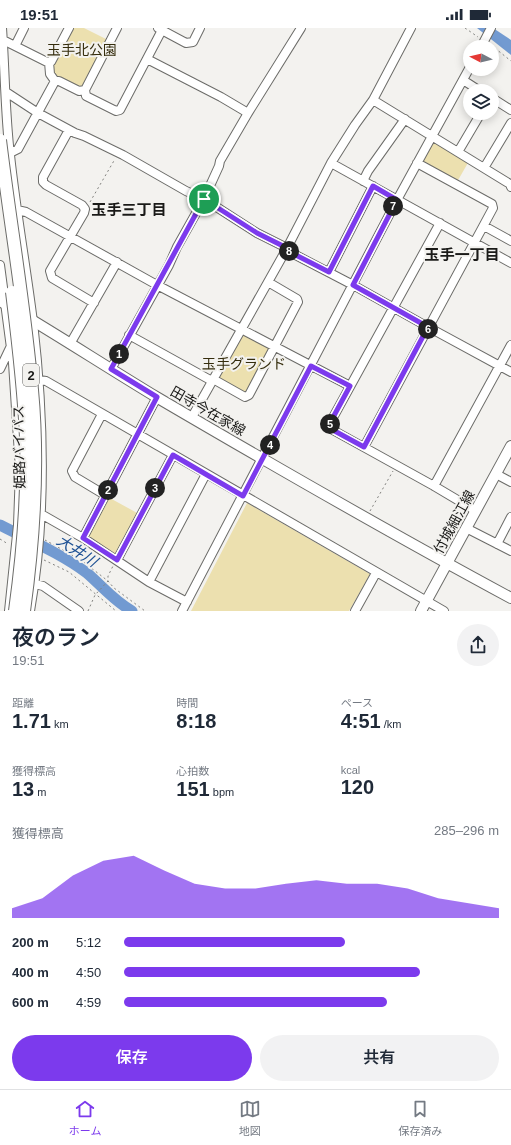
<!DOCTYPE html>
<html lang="ja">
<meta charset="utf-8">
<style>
:root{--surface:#fff;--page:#f2f2f3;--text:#1f2937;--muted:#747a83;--line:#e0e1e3;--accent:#7c3aed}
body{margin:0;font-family:Helvetica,"Noto Sans JP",sans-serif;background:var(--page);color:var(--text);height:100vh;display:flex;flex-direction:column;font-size:15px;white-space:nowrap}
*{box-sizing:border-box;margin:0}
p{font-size:13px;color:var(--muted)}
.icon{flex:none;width:22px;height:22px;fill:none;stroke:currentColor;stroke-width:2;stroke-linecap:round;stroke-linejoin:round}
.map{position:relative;height:583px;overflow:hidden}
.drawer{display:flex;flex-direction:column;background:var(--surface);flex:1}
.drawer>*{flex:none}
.needle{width:26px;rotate:277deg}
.tools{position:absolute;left:463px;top:12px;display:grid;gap:8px}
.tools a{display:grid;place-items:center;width:36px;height:36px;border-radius:50%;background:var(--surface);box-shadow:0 2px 10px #0003;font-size:20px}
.pin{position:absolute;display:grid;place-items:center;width:34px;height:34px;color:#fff;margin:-17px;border:2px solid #fff;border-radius:50%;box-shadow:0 1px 4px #0007}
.km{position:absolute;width:20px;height:20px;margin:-10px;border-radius:50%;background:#222;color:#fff;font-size:11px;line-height:20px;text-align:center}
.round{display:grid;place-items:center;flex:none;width:42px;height:42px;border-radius:21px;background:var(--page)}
.summary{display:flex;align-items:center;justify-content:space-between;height:68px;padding:0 12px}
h1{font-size:22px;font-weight:600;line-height:30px}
.stats{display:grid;grid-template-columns:repeat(3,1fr);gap:6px;height:68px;padding:4px 12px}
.stats div{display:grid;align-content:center}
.stats b{font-size:20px;font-weight:600}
.stats small{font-size:11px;font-weight:400}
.stats p{font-size:11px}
.chart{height:112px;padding:8px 12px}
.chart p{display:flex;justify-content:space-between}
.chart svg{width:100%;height:72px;margin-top:4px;fill:var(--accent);opacity:.7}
.cta{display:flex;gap:8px;margin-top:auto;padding:8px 12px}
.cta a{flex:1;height:46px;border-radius:24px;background:var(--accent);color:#fff;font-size:16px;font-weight:600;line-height:46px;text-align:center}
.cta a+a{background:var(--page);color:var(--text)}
ul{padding:0 12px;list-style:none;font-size:13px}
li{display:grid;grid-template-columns:64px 48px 1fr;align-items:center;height:30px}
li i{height:10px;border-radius:5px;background:var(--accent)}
.status{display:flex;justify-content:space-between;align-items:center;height:28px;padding:0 20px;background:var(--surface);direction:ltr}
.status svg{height:11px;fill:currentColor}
.tabs{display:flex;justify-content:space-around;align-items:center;height:56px;border-top:1px solid var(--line);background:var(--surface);font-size:11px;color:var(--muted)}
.tabs a{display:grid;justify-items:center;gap:2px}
.tabs .current{color:var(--accent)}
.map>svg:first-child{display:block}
</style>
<div class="status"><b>19:51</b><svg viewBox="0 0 49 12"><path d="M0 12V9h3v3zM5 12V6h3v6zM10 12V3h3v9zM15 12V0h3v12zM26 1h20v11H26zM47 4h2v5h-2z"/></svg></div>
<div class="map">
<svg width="511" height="583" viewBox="0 0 511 583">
<rect width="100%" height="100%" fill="#f3f2ef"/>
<path fill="#ece0af" d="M73,0h11l24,12 -25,47 -4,1 -25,-13 -3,-5z
M433,112l36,21 -12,21 -36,-20z
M245,306l25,14 -24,45 -27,-14v-2l23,-42z
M108,469l31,17 -24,41 -27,-17z
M247,475l123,71 -21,37h-158z"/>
<path fill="#729ad1" d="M477,0h16l18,12v15z"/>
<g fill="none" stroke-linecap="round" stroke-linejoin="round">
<path stroke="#729ad1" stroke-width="11" d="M0,497c29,15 60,28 87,48 15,13 27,28 45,38"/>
<g stroke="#6c6c69" stroke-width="10">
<path id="minor" d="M2,0c3,42 3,85 8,127 6,56 16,111 23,167 11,95 14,194 -3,289
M158,0l28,15 7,-1 7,-14
M3,12l44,22h4l18,-34
M15,18l9,-18
M481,19l10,-19
M147,31l74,38 27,16
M463,52l17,11
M55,53h4l20,10 6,-1 32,-62
M85,62l1,6 30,15 4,-1 42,-80
M6,64l32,21 37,20 9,3 39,19 63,36 18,8 53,34 28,14 1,3 67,35 75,42 83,45
M492,70l19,12
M373,72l132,81 5,3 1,3
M69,102l-26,47v5l3,3 36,20 3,4 -1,4 -34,58 2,7 42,25
M458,124l23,-39
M10,125l8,-4 37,-68 -5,-7 -1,-12
M331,135l180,100
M484,140l27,-45
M363,153l5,-10 37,-52
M17,182l9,2 131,73 193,101
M440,195l-110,200 1,6 103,57 42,25
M484,198l27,15
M0,237l13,98 7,107 -2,55 -9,86
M329,244l44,-86
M129,307l83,46
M70,316l47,-82
M0,341l10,-21
M111,341l58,-104 8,-18 27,-48 15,-33 1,-5 28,-48 53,-85
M213,351l32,18 4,-2 49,-93 -1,-3 -29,-17
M39,352l7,1 398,230
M102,386l-30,57 3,6 30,18
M192,389l94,-167 45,-87 24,-38 18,-25 38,-72
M364,419l129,-239 -1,-4 -75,-41
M496,446l15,8
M434,458l77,-141
M41,486l42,24 66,44 38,20
M466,500l45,23
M83,510l74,-141
M497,516l14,-27
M117,532l56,-105
M149,554l57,-108
M31,555l12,3 36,25
M182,583l215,-411 73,-133
M355,583l21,-38"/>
</g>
<g stroke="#6c6c69" stroke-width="12">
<path id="major" d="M0,273c53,31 105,65 158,97 116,68 234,136 353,200
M421,583l90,-165"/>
</g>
<path stroke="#838380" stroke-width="1" stroke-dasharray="2 3" stroke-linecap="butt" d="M465,0l13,9
M491,17l20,16
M90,174l25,-43
M370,483l23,-40
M0,511l8,5
M45,512l36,20 27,21 6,7 31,23
M44,532l25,12 47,39
M88,583l7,-16 13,-14v-5l5,-10"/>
<use href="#minor" stroke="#fff" stroke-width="8"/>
<use href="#major" stroke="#fff" stroke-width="10"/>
<g stroke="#6c6c69" stroke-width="14" stroke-linecap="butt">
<path id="highway-bridge" d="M0,112c10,83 25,167 32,250 7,74 2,148 -8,221
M12,264c6,48 12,97 14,146 2,58 -3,115 -11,173"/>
</g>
<use href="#highway-bridge" stroke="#fff" stroke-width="12"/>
</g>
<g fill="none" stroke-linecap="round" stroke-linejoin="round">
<g stroke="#fff" stroke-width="8">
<path id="route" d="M373,158l24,14 -44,85 75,42 -64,120 -33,-18 -1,-6 20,-37 -39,-20 -68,130 -70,-41 -56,105 -34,-22 74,-141 -46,-28 93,-170 53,34 28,14 1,3 43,22z"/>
</g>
<use href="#route" stroke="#7c3aed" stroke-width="5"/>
</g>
<g text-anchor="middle" stroke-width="4" stroke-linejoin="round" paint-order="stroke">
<rect fill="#f3f2ef" stroke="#5b5b58" stroke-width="1" x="23" y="336" width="16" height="22" rx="3"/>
<g font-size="13" font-weight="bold" fill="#1a1a18">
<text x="31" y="352">2</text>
</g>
<g font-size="14" fill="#352d0d" stroke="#f3f2ef">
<text x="82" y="27">玉手北公園</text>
<text x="244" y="341">玉手グランド</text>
</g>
<g font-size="14" fill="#1a1a18" stroke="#f3f2ef">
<text transform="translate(208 383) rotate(30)" y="5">田寺今在家線</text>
<text transform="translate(19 419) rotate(-91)" y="5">姫路バイパス</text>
<text transform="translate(454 494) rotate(-61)" y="5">付城細江線</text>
</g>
<g font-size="15" font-weight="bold" fill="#1a1a18" stroke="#f3f2ef">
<text x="129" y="187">玉手三丁目</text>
<text x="462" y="232">玉手一丁目</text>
</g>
<g font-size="15" font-style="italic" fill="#1e5194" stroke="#f3f2ef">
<text transform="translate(77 523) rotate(33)" y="5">大井川</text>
</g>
</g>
</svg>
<div class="tools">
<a><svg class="needle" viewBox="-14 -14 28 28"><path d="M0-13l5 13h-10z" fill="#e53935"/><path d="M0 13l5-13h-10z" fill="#747a83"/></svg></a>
<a><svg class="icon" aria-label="layers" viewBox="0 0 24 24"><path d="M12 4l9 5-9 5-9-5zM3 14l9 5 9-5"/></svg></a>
</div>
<div class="pin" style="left:204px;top:171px;background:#1e9e55"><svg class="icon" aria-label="arrive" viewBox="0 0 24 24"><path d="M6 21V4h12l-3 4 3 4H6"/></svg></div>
<b class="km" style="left:119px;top:326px">1</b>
<b class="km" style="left:108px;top:462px">2</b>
<b class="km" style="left:155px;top:460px">3</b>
<b class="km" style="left:270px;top:417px">4</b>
<b class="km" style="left:330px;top:396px">5</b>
<b class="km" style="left:428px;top:301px">6</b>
<b class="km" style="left:393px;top:178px">7</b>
<b class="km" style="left:289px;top:223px">8</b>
</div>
<section class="drawer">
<div class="summary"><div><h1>夜のラン</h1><p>19:51</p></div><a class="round"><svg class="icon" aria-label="share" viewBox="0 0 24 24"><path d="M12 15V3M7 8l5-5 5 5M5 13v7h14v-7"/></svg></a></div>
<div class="stats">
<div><p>距離</p><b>1.71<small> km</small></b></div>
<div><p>時間</p><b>8:18</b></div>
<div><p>ペース</p><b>4:51<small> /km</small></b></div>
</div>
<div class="stats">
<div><p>獲得標高</p><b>13<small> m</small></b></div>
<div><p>心拍数</p><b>151<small> bpm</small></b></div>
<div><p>kcal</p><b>120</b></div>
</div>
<div class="chart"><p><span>獲得標高</span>285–296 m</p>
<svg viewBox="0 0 160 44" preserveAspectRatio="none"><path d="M0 44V38L10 32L20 18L30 9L40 6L50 15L60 23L70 26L80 26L90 23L100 21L110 23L120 23L130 26L140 32L150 35L160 38V44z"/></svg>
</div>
<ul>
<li><b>200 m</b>5:12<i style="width:59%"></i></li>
<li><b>400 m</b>4:50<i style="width:79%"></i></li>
<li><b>600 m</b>4:59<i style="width:70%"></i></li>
</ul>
<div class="cta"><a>保存</a><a>共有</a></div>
</section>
<nav class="tabs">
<a class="current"><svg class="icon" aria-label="home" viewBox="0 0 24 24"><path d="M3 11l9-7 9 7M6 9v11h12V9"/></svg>ホーム</a>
<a><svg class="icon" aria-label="map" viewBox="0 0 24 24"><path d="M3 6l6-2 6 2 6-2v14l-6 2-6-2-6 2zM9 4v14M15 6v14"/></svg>地図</a>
<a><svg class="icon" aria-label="saved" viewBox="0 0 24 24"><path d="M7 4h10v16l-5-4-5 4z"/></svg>保存済み</a>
</nav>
